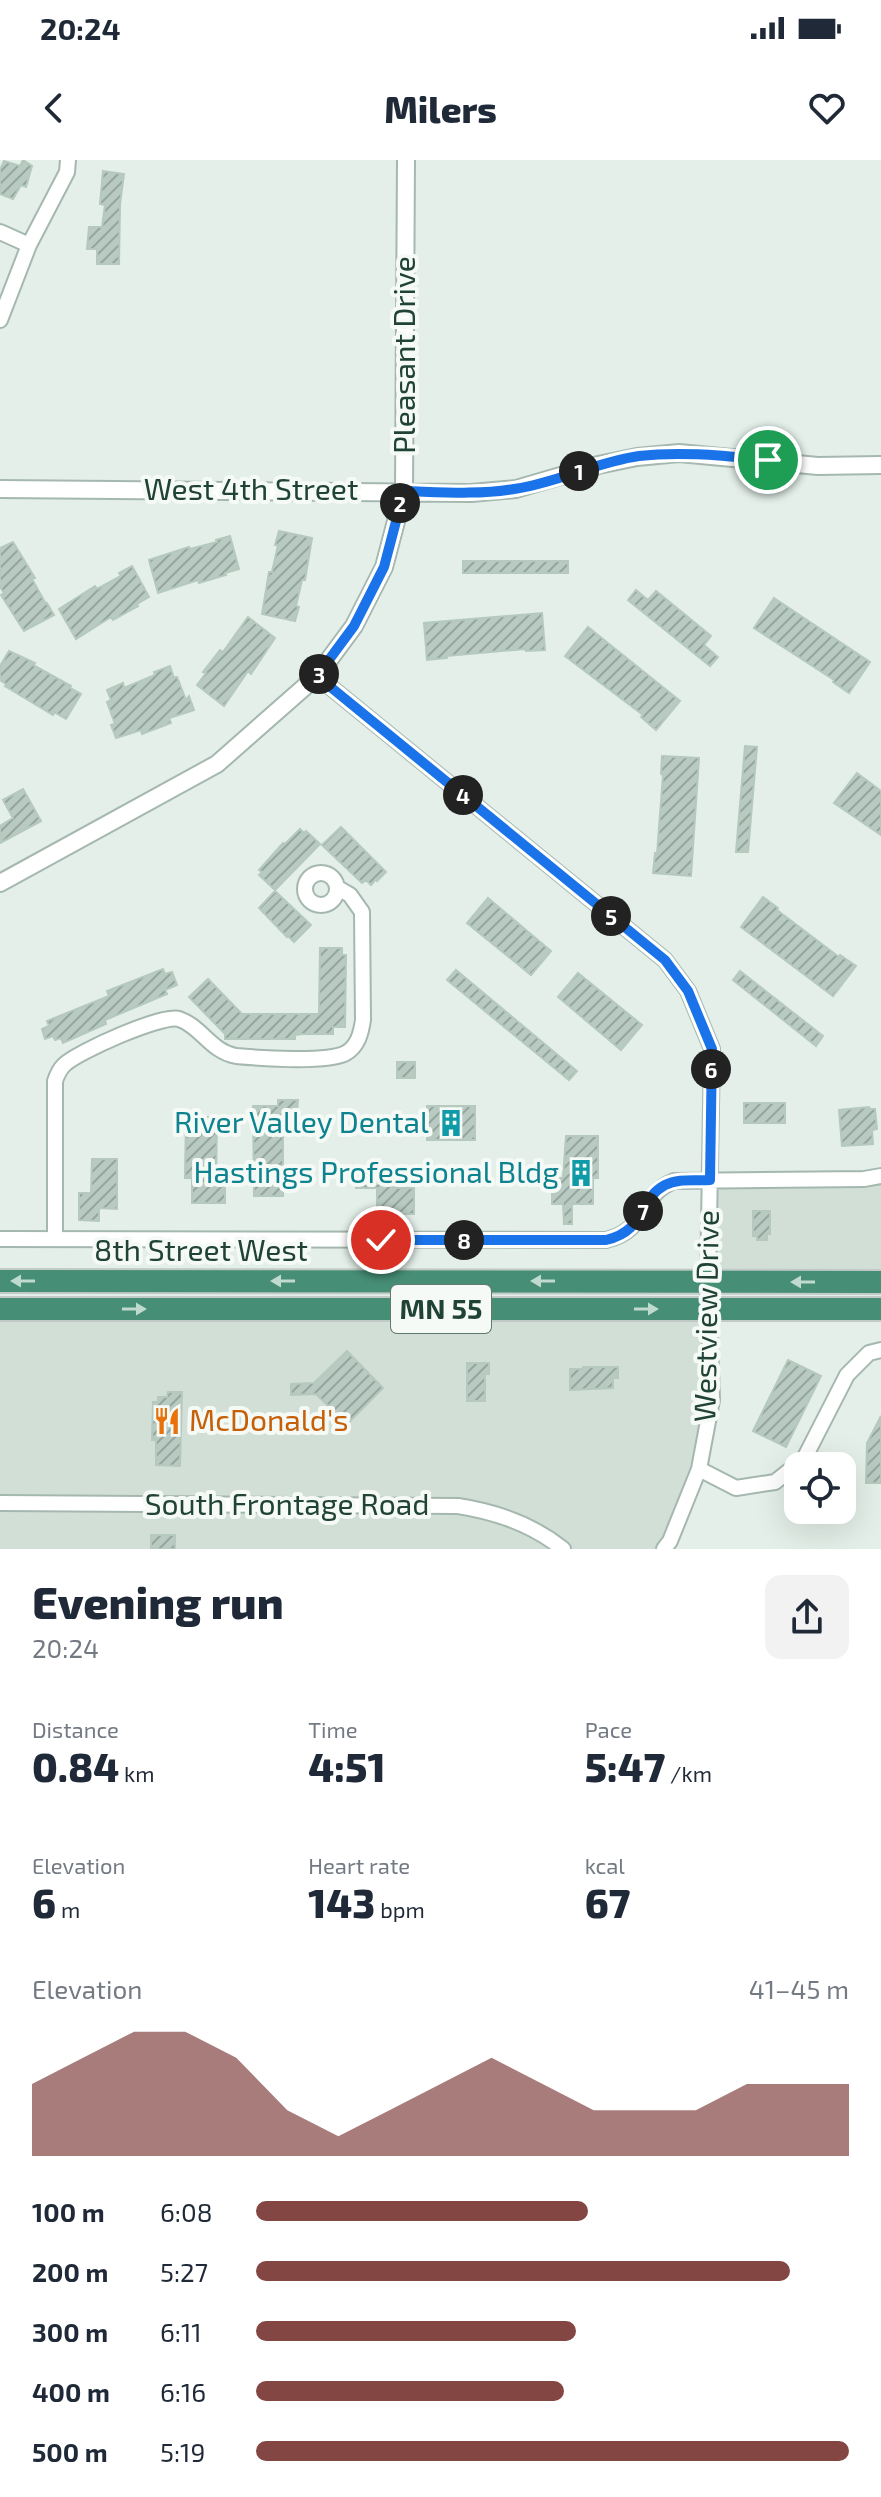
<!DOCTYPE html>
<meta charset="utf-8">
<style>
:root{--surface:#fff;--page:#f2f2f3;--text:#1f2937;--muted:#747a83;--accent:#844643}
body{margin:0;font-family:"Exo 2",sans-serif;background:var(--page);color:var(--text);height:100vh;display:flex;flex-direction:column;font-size:30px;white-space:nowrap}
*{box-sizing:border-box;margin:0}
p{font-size:26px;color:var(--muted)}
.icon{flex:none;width:44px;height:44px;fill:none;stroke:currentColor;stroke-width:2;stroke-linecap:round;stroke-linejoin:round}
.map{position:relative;height:1389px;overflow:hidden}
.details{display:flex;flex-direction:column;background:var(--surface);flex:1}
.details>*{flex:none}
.buttons{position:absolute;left:784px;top:1292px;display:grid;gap:16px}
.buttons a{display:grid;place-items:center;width:72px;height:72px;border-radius:16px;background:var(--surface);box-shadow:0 8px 32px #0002;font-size:40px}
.pin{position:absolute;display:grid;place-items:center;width:68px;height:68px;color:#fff;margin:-34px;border:4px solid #fff;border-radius:50%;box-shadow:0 2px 8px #0007}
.km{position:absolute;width:40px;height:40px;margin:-20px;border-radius:50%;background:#222;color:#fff;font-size:22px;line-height:40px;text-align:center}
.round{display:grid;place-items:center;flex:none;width:84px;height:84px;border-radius:16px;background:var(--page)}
.head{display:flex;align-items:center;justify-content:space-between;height:136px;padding:0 32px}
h1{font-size:44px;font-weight:800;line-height:60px}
.stats{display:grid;grid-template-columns:repeat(3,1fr);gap:12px;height:136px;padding:8px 32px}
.stats div{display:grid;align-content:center}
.stats b{font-size:40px;font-weight:800}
.stats small{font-size:22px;font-weight:400}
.stats p{font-size:22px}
.chart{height:224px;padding:16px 32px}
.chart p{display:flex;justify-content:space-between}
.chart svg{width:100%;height:144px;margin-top:8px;fill:var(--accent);opacity:.7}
ul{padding:0 32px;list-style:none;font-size:26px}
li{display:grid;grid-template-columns:128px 96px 1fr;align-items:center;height:60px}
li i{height:20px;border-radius:10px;background:var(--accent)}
.status{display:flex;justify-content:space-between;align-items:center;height:56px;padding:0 40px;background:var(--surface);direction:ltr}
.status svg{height:22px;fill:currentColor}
header{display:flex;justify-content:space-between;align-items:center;height:104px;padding:0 32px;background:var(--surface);font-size:36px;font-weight:800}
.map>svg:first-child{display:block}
</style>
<div class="status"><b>20:24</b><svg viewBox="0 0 49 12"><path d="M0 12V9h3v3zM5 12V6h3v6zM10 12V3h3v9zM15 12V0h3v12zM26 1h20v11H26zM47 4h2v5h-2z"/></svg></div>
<header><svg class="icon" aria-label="back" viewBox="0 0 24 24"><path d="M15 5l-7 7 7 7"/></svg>Milers<svg class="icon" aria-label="heart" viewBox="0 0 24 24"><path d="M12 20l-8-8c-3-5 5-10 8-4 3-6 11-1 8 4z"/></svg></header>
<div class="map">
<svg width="881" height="1389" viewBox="0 0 881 1389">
<defs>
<pattern id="building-hatch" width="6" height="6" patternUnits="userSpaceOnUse" patternTransform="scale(2)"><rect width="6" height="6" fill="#b8cac1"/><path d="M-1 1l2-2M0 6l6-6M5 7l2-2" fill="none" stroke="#95a69e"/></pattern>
</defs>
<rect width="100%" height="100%" fill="#e3efe8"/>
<path fill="#d1dfd7" d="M881,1016v106h-173l2,-102z
M0,1149h708l4,91 -13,69 -35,80h-664z"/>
<path fill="url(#building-hatch)" stroke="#b5c9bf" stroke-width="2" d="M23,0l9,6 -6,21 -5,-2 -8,14 -13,-5v-24l4,-9 16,5z
M103,11l21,3 -4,30 -1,60h-22v-15h-10l2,-22h13l3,-22 -5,-1z
M279,371l33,7 -7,42h-3l-6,26 3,1 -4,14 -33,-7 7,-42h3l6,-27h-3z
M230,376l9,33 -14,4 1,2 -27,8 -1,-3 -40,13 -9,-33 40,-13 1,2 27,-7 -1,-2z
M13,382l22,36 -3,1 14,25 1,-1 7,12 -30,16 -23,-36 3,-2 -4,-6v-39z
M463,401h105v12h-105z
M132,406l17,31 -12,7 1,2 -25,14 -2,-3 -35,22 -17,-30 36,-23 2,3 24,-13 -2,-3z
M636,430l12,10 8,-9 55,45 -7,9 14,12 -8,9 -82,-66z
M774,438l96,64 -21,31 -16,-11 1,-2 -80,-52z
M542,453l3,37 -19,1 -1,-2 -79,7 1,2 -20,2 -3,-37z
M248,457l27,21 -24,36 -3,-3 -24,35 -27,-21 9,-12 -3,-1 17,-22 3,2z
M588,467l92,74 -24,29 -15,-13 2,-2 -78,-59z
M9,491l26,12 -2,2 38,21 -1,2 11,6 -15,25 -12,-7 -1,3 -48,-29 1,-2 -6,-4v-14z
M170,506l4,12 3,-1 9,23 3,-4 5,14 -25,8 2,5 -16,6 -13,5 -1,-4 -25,8 -5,-13 4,-1 -8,-22 4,-2 -4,-10 16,-7 1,5 31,-13 -1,-3z
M745,586l12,1 -9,105h-12z
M662,596l37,2 -8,118 -38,-3 2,-20 2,1 6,-79 -2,-1z
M857,613l24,18v44l-47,-32z
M23,629l18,32 -41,22v-17l13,-8 -10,-18z
M341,667l45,45 -9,9 -1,-2 -5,6 -5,-5 -4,3 -40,-38z
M300,669l4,4 2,-2 14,13 -45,46 -16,-15 3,-3 -3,-2 24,-27 2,1z
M275,731l36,34 -17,17 -6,-6 -1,1 -28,-29z
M763,737l15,11 -1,2 62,47 1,-2 16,11 -23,30 -92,-69z
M488,738l63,53 -20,24 -64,-52z
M320,788h22v7h4l-1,72h-12v7h-31l-7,1v4h-70v-5l-36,-37 19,-18 34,35h77z
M163,809l2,5 7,-2 5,13 -12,5 2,4 -62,26 1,4 -43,19 -2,-5 -6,2 -2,-4 -8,3 -3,-10 7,-3 -2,-5 62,-25 -2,-5z
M456,810l121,101 -8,9 -122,-100z
M740,811l83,65 -7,10 -83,-66z
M578,813l64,52 -21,25 -63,-53z
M397,902h18v16h-18z
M278,940h20l-2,26 -13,1v43h15v11h-15v15h-29l-1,-90h25z
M744,943h41v20h-41z
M427,946h48v34h-48z
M869,947l1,2h5l2,20 -5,1 1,14 -31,2 -3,-36z
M186,957h31l-1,69h9v17h-33v-25h-7z
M566,976h32v42h-5v26h-21v20h-8l-1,-20h-11v-26h11z
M92,999h25v50l-18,-1v13l-20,-1v-27h12z
M398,1013v15h16v26h-37v-26h-21v-14z
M753,1051h17v23h-3v6h-10v-4h-4z
M347,1191l36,37 -36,36 -31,-30 -25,1v-11l23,-1z
M788,1200l33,16 -35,71 -33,-16z
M467,1203h22v11h-4v27h-18z
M583,1207h35v11h-5v10l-43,2v-21h13z
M168,1232h14l-2,74 -24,-1v-25h-4l1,-38h5v-5h9z
M881,1256v67h-15l1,-40z
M151,1375h24v14h-24z"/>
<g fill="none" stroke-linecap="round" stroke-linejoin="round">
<g stroke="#a5b8af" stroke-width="18">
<path id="minor" d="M0,72l29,13
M0,160l29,-75 38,-73 1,-12
M317,516l348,284 23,31 24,58 -4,233 4,118 -13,69 -29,72 -6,8
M305 729a16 16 0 1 1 32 0a16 16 0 1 1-32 0Z
M0,1079l606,1c43,-10 31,-44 68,-59l190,-2 17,-3
M55,1079v-158c2,-6 4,-11 9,-16 13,-13 98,-51 115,-46 23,8 31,32 57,37 23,2 91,7 110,-3 12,-7 15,-20 17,-33l-1,-108 -12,-17 -12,-7
M699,1309l37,19 39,-6 29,-23 43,-84 22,-22 12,-3
M0,1343l458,3c39,6 74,18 105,43"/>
</g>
<g stroke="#a5b8af" stroke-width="20">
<path id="tertiary" d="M0,329l471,4 45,-4 82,-24 39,-8 42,-4 139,13 63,-1
M0,723l217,-119 100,-88 37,-50 30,-59 20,-76 2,-331"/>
</g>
<g stroke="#c1cac7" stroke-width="26">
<path id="trunk" d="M0,1121l881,1
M0,1149h881"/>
</g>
<use href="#minor" stroke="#fff" stroke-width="14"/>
<use href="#tertiary" stroke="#fff" stroke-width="16"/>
<use href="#trunk" stroke="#468e75" stroke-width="22"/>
</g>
<defs><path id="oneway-solid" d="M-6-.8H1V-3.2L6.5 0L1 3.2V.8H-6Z" transform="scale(2)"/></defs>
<g fill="#c0dad0">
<use href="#oneway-solid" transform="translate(23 1121) rotate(-180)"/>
<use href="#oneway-solid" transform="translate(283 1121) rotate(-180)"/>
<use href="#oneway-solid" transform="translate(543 1121) rotate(-180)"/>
<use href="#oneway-solid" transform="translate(803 1122) rotate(-180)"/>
<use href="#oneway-solid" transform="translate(134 1149)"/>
<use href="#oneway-solid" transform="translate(646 1149)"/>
</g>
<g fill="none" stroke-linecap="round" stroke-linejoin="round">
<g stroke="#fff" stroke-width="16">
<path id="route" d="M381,1080h225c41,-10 31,-40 59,-55 13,-7 30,-4 45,-5l2,-131 -24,-58 -23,-31 -348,-284 37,-50 30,-59 20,-76c36,1 74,4 110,-2 43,-6 82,-27 125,-33 43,-5 86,0 129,4"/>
</g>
<use href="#route" stroke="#1a73e8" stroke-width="10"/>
</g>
<defs>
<g id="building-bare" transform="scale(2.16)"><path d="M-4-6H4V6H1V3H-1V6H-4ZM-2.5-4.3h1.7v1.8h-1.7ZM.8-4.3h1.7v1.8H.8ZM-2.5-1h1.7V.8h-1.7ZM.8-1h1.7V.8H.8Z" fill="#0f9aa8" stroke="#f5faf7" stroke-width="2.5" paint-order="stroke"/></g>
<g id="restaurant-bare" transform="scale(2.16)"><path d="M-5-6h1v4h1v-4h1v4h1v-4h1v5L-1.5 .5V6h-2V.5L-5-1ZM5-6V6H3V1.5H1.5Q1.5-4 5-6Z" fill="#e8710a" stroke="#f5faf7" stroke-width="2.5" paint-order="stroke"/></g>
</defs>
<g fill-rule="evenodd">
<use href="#building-bare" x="451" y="963"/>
<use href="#building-bare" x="581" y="1013"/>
<use href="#restaurant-bare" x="167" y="1261"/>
</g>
<g text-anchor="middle" stroke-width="8" stroke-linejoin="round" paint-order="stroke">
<rect fill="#f5faf7" stroke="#607a70" stroke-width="2" x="391" y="1125" width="100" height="48" rx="6"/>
<g font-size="28" font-weight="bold" fill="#204336">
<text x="441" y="1159">MN 55</text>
</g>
<g font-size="30" fill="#204336" stroke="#f5faf7">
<text transform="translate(405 195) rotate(-90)" y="10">Pleasant Drive</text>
<text x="251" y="340">West 4th Street</text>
<text x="201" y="1101">8th Street West</text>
<text transform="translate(707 1156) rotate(-89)" y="10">Westview Drive</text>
<text x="287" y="1355">South Frontage Road</text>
</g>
<g font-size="30" fill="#0d838f" stroke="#f5faf7" text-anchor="end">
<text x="429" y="973">River Valley Dental</text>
<text x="559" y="1023">Hastings Professional Bldg</text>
</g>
<g font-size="30" fill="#c56008" stroke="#f5faf7" text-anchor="start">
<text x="189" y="1271">McDonald's</text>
</g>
</g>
</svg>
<div class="buttons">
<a><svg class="icon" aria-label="locate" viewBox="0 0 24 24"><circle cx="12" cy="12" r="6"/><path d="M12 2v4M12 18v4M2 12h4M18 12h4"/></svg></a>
</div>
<div class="pin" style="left:768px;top:300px;background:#1e9e55"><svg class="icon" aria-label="arrive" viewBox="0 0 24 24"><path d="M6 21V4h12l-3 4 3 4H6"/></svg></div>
<div class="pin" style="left:381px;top:1080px;background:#d93025"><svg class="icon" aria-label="check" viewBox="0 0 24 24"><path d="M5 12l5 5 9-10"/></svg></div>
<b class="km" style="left:579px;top:311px">1</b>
<b class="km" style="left:400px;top:343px">2</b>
<b class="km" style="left:319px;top:514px">3</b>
<b class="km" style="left:463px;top:635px">4</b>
<b class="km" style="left:611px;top:756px">5</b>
<b class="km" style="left:711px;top:909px">6</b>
<b class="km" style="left:643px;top:1051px">7</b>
<b class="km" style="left:464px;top:1080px">8</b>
</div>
<section class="details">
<div class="head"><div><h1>Evening run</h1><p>20:24</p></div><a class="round"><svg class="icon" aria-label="share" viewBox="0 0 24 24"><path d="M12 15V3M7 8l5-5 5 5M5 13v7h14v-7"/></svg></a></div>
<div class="stats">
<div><p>Distance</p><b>0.84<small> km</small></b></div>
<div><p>Time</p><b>4:51</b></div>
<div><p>Pace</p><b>5:47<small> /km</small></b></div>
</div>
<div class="stats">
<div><p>Elevation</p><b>6<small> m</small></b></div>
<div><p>Heart rate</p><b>143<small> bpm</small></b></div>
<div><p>kcal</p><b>67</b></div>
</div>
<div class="chart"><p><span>Elevation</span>41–45 m</p>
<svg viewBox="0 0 160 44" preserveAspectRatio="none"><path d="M0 44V22L10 14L20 6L30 6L40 14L50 30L60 38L70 30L80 22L90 14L100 22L110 30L120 30L130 30L140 22L150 22L160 22V44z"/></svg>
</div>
<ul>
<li><b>100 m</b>6:08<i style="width:56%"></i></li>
<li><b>200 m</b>5:27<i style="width:90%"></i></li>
<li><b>300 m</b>6:11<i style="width:54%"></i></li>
<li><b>400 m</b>6:16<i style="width:52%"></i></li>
<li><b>500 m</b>5:19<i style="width:100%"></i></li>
</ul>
</section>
